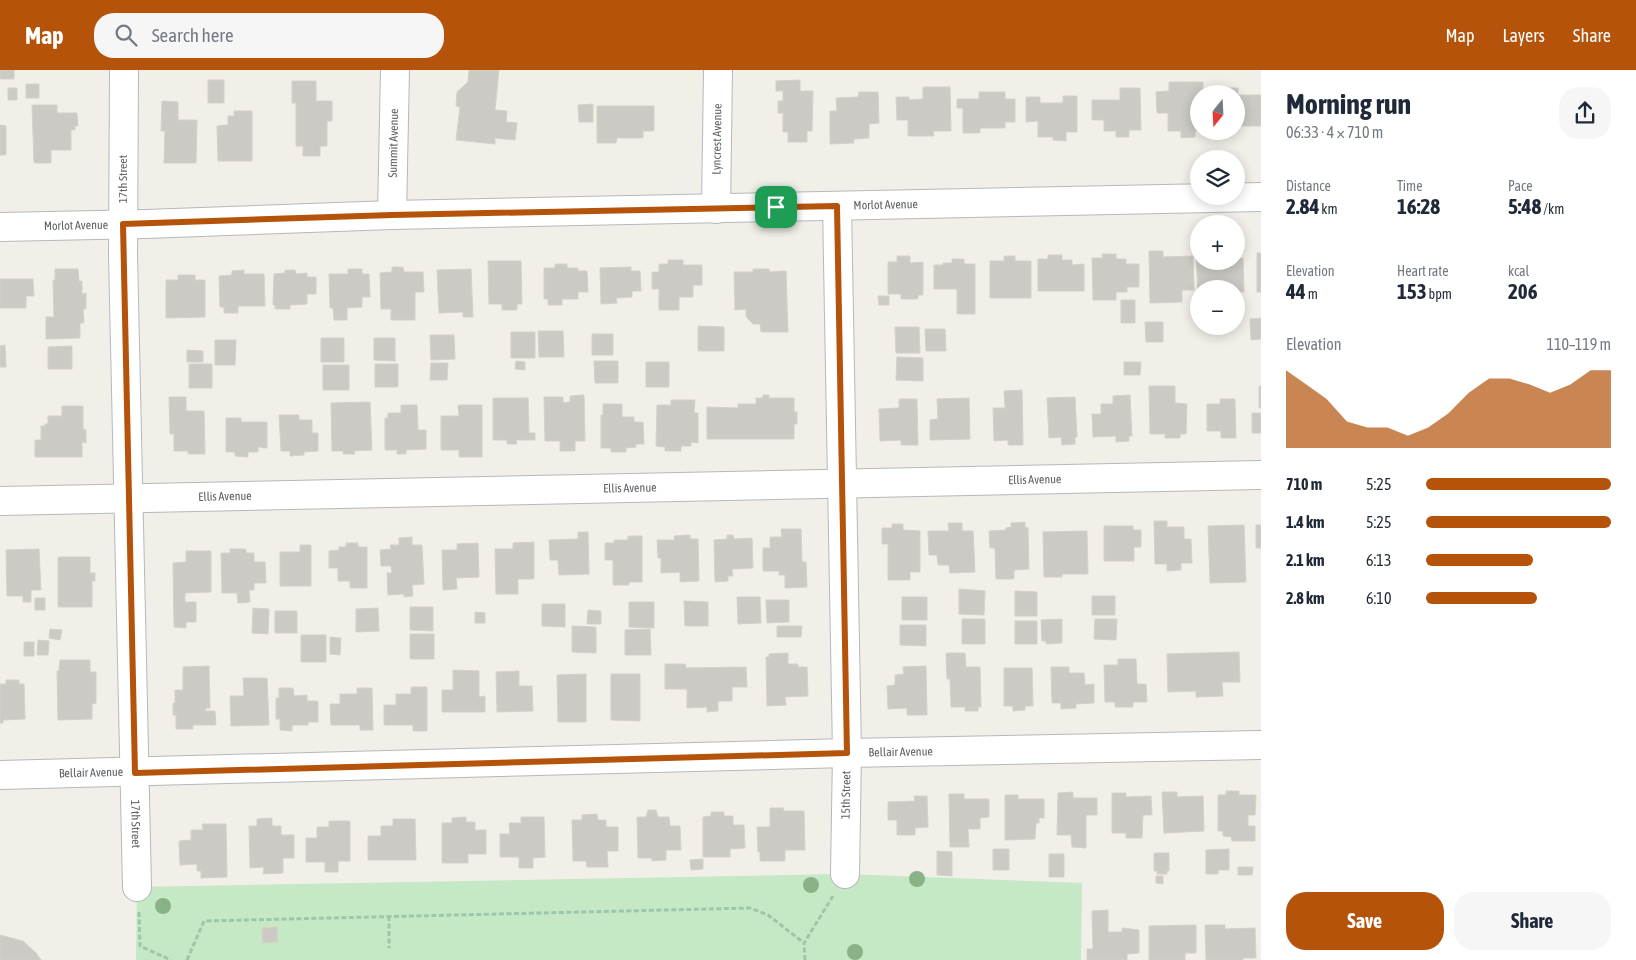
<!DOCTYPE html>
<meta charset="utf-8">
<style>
:root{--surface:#fff;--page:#f6f6f7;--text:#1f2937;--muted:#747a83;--accent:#b45309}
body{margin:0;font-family:"Asap Condensed",sans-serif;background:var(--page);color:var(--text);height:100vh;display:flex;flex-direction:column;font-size:19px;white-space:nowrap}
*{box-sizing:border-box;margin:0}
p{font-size:16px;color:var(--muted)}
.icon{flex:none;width:28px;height:28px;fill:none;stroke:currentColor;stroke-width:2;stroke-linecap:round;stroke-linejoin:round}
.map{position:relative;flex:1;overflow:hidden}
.side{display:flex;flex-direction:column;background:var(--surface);width:375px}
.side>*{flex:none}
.needle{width:32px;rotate:198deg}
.tools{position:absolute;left:1190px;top:15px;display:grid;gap:10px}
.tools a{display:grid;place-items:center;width:55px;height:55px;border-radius:50%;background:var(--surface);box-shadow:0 2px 12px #0003;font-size:25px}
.pin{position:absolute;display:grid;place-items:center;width:42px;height:42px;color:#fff;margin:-21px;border-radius:10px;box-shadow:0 2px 8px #0006}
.round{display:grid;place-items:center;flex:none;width:52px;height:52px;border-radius:20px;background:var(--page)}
.head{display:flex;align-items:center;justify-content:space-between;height:85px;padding:0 25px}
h1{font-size:28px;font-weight:700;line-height:38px}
.metrics{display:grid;grid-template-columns:repeat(3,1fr);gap:8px;height:85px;padding:5px 25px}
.metrics div{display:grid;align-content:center}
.metrics b{font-size:21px;font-weight:700}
.metrics small{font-size:14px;font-weight:400}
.metrics p{font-size:14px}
.chart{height:140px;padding:10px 25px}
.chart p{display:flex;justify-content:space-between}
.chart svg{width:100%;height:90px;margin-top:5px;fill:var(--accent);opacity:.7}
.cta{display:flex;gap:10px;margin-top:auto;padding:10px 25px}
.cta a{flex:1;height:58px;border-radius:20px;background:var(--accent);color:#fff;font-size:20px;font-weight:700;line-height:58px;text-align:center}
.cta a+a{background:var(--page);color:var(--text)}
ul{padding:0 25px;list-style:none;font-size:16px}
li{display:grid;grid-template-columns:80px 60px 1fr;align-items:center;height:38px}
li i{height:12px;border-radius:6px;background:var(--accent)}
header{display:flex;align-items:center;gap:30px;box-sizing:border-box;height:70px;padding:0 25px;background:var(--accent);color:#fff}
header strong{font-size:24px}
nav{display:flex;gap:28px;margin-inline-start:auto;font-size:18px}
.search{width:350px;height:45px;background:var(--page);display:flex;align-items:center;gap:12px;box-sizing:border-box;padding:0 18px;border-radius:20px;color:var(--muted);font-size:19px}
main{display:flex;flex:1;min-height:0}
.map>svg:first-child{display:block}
</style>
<header>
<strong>Map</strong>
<div class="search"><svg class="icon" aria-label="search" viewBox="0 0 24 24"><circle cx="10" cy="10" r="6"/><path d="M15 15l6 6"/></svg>Search here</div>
<nav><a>Map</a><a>Layers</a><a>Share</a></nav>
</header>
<main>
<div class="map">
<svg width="1261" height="890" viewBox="0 0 1261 890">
<rect width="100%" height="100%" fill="#f1efe8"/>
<path fill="#c5e8c5" d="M845,804l237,9 -1,77h-945l1,-73z"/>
<path fill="#cccac5" stroke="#d6d1c6" d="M0,0h14v9h-14z
M469,0h30l-4,40 12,1 -1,11 11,1 -2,17 -20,-2v6l-39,-4 4,-33 -4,-1 1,-14 11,-10z
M208,10h16v23h-16z
M800,10v11h13l-1,40h-5v11h-19v-10h-5v-19h-5v-12h5v-10h-7v-10z
M292,11h24v20h16v20h-5v25h-7v10h-17v-10h-7v-43h-4z
M1169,12h34v12h-4v37h-4v6l-14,1v-7h-13v-18h-11l-1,-21 13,-1z
M26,14h13v14h-13z
M923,17h27l1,44h-18l1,5h-26v-16h-11l-1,-23h13v3l14,-1z
M8,18h9v12h-9z
M1120,18h20l1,42h-12v7h-13v-6h-12v-11h-12v-20h28z
M1220,18h18v7h23v31h-25v-32h-16z
M859,22h19l1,31 -10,1v14l-15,1v4l-24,1v-33h7l-1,-13 22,-1z
M979,22h26v7h10v23h-10v6h-25v5h-17v-25h-6v-9h22z
M1063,26h14v36h-11v9l-13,-1v-3h-15v-16l-12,1v-25h14v6h23z
M162,31l16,1v18h19l-1,43h-32l1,-32h-4z
M593,34v18h-14l-1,-17z
M32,35h25v8h20l1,13h-3v4h-4v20h-20v13h-17z
M597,36h57v25h-11v7h-26l-1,5h-19z
M234,41h18v50h-34l-1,-35 11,-1v-9h6z
M0,55l6,1v29h-6z
M1149,181h14v6l30,-1 1,34h-12v12l-32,1z
M1196,183h3v8h37v-2l7,-1 1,34h-6v19h-2v-22h-37l-1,6z
M1257,183h4v39h-4z
M1102,184h14v5h10v5h13v23h-12v5h-11v8h-23l-1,-42h11z
M1048,185h14v5h10v5l12,-1v27h-46v-32h10z
M897,186h13v7l13,-1v33h-5v4h-17v-5h-13v-32h9z
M1004,186h11v5h16v37h-41v-37h14z
M952,189h12v5h11v50h-18v-25h-23v-24h9v-2h9z
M668,190h15v5h19v20h-9v12h-14v13h-20v-21h-7v-17h7v-8h9z
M488,191h33l1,43h-5v6h-15v-6h-13z
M555,194h12v4h11v3h9l1,21h-10v7h-16v6h-14v-6h-4v-31h11z
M392,197h11l1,5h19l1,20h-9v28h-24v-11h-10l-1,-36 12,-1z
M631,197v4h9l1,20h-9v6l-16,1 1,5 -16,1 -1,-36z
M55,199h23l1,12h3v13l4,-1v16h-3l1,14h-4v15l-34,1v-22h8l-1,-37h2z
M348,199h14v5h7l1,23h-8v10l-15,1v12h-13l-1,-12h-3l-1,-34h19z
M471,199l2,48h-10v-5l-24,1 -2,-43z
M753,199h16l1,3 16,-1 2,61h-27l-1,-8h-7l-7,-7v-8l-11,1 -1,-38h19z
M244,200v4h20l1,32h-27v7h-14v-6h-4l-1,-31 13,-1v-4z
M285,200h10l1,4 11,-1v4h9v17h-9v10l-17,1v4h-15v-4h-2l1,-31 11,-1z
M178,205h17v5h10v37l-39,1v-38h12z
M0,209h33l1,17h-8v12h-26z
M878,226h11v9h-10z
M1121,230h14v23h-14z
M1261,248v21l-10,1 -1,-21z
M1145,252h18v20h-17z
M698,256l26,1v24h-26z
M895,257h24l1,26h-24z
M925,259h20l1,22h-20z
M538,261h25l1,26h-25z
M511,262h24v26h-24z
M592,264h21v21h-21z
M430,265h24l1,24 -24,1z
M321,268h23v24h-23z
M374,268h21v23l-21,-1z
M215,270h21l-1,25h-20z
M5,275l1,22h-6v-21z
M72,276v23h-24v-22z
M187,280l16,1v11h-16z
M897,287l26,1v23l-27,-1z
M516,291l9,1v8l-10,-1z
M594,291h24v22h-23z
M646,292h23v25h-23z
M1124,292h17l-1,13h-16z
M431,293h17l-1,17h-17z
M189,294h23v24h-23z
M375,294h23v23h-23z
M323,295h26v25h-26z
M1149,316h26v17l12,1 -1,30h-6v4h-15v-4h-15z
M1259,316h2v22h-2z
M1022,320l1,55h-15v-5l-14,1 -1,-33h12l-1,-17z
M584,325l1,46h-10v10h-15v-10h-15l-1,-44h19v6l7,-1v-6z
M763,325h6v3h25v14h3v12h-3v15h-87v-32l31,1v-4h18v-6h7z
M1130,325l2,41h-3v5l-13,1v-6l-23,1 -1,-23h9v-10h12v-8z
M169,327h17v14h18l1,43h-17v-3h-14v-17h-4z
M1075,327l2,40h-2v7l-13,1 -1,-8 -12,1 -2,-40z
M493,328h35l1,35h6v7h-19l1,4h-10v-4h-14z
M969,328l1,41 -40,1v-20l8,-1 -1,-20z
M899,329h18l1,46h-17v-5l-21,1 -1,-32 20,-1z
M1220,329h15l1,39h-15v-7h-14v-27h13z
M671,330h24l-1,13h4v30l-7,-1v4h-10v5h-16v-4l-9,-1 1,-41h14z
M370,332l2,48 -18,1 1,3h-12v-3h-11l-1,-48z
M603,334h19v13h12v5h9l1,22h-8v3l-10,1v4h-15v-4h-10v-33h2z
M401,335h16l1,25h8v19l-20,1v4h-9v-4h-12v-32h3v-5h13z
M458,335h24v52h-23v-7h-18v-34h18z
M62,336h21v23l3,1v13l-4,-1v15h-47v-17h6v-14h4v-2h3v-8h14z
M1252,343h9v20h-9z
M279,345h20v5h13v13h6v18l-14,1v3l-14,1v-5h-9z
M226,348h15v4h26v26l-9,-1v5h-10v5l-13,-1v-4h-9z
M1154,451h13v6h17v12h7l1,24h-11v7l-14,1v-7h-12z
M1025,452v5l3,1 1,41 -15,1v9h-18l-1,-31h-5l-1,-17 17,-1v-2l5,-1v-4z
M948,453h14v8h11l2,41 -25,1 -1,-8h-11l-1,-10h-8l-1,-24h21z
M892,454h11v6l17,1v41h-10v8h-22v-36h-6v-16h10z
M1244,455l2,57 -36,1 -2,-57z
M1256,455h5v23h-5z
M1104,456h29v4h8v17h-7v14h-30z
M781,459h20l1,33h4l1,25 -22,1v-13h-6v-4h-16v-23h7v-11h12z
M1087,461l1,43h-26v3h-18l-1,-45z
M578,462h10l1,42 -30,1 -1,-15h-8l-1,-20 29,-1z
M690,465v4h8l1,42 -19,1v-10l-19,1v-15h-3l-1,-18h18l-1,-4z
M727,465h6l1,4 18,-1 1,30 -21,1 1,7h-5v5l-13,1 -1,-42 13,-1z
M628,466h14v46h-13v3h-16v-25h-8v-17h9v-3h14z
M412,467v8h10l2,39 -12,1 1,11 -9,1v-3l-16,1 -1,-22h5l-1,-7h-10l-1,-16 11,-1 -1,-4h9v-7z
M534,472v37h-16v15h-22l-1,-45h18v-6z
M346,473h12v4h9v41h-17v-7h-12v-13h-9v-17l10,-1v-3h7z
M478,473l1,34 -23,1 1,11 -14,1 -1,-40h15v-6z
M300,475h11v41h-31v-34h20z
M39,479l2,41h-10v12h-8v-6h-16l-1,-46z
M230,479h16v4h8v9h11l1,21h-12v7h-5l1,12 -12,1 -1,-10h-15l-1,-40h9z
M186,481h25v41l-26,1v9h11v20h-10v6l-12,-1 -1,-64 13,-1z
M58,487h32v16h5v8h-3v26h-34z
M959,519l26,2 -1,24 -25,-1z
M1015,521l22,1v24h-22z
M1092,526h23v19h-23z
M737,527h23l1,26 -23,1z
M902,527h25v23h-25z
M35,528h10v12h-10z
M766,530h23v22l-22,1z
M684,531l24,1v24h-23z
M629,532h25v26l-25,-1z
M542,534h23v23l-23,-1z
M410,537h23v24l-23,-1z
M253,538l16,1 -1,25 -16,-1z
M378,538l1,23 -23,1v-23z
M588,540l13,1v13h-14z
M275,541h22v22h-22z
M475,542l10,1v10h-10z
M962,549h23v25h-23z
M1062,549v24l-16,1v-3h-4l-1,-21z
M1095,549h22l-1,21 -22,-1z
M1015,551h22v23h-22z
M900,555h26v21l-26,-1z
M572,556l24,1v26l-24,-1z
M777,556h25l-1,11h-24z
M50,559l12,1 -2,10 -11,-2z
M650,559l1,26h-26v-25z
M410,564h24v25h-24z
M301,565h25v27h-25z
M330,567l11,1 -1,17 -10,-1z
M38,570l11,1 -1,14h-11z
M24,572h10v14h-10z
M1239,582l1,30h-18l1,14 -27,1v-6l-28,1 -1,-38z
M788,583v11h10v3h9l1,29 -23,1 1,8 -19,1 -1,-49h3v-3z
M946,583h19l1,14h14l1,40h-3v4h-13v-4h-14l-1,-28h-3z
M1118,589h18l1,25h9l1,18h-14v5h-18v-5h-10l-1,-37h14z
M60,590h30v12h6v31l-4,1v15l-34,1 -1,-49h2z
M665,594h20l1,4 60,-1 1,20h-15v14h-14v10l-11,1v-5l-20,1v-19h-22z
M209,596l1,42h-4l-1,3h10l1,14h-23v4h-17v-14h-3v-12h2v-13h8v-23z
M926,596l1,49h-20v-7l-19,1 -1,-23 8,-1v-10l9,-1 -1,-7z
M1051,597h18v6h15l1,12 9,-1v19l-18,1v4l-15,1v-6h-9z
M1004,598h28l1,38h-8v4l-12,1v-5h-9z
M453,600l26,1v26l6,-1v16h-43v-22h11z
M519,601v15h13l1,25 -36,1 -1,-40z
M586,604v48h-28l-1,-47z
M611,604h29v47l-29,-1z
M243,608h24l2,47 -38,1 -1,-30h14z
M6,610h13v4h5l1,35 -22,1v3h-3v-39h6z
M411,617h16v44h-14v-6h-29v-20h12v-11h15z
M279,618h14l1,8 13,-1v6h11v21h-10v3h-16v6l-12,-1v-11h-4v-21h3z
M357,618h15l1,42h-13v-5h-29l-1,-21h10v-10h17z
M1226,721h13v4h17l-1,20h-7v11h7v15h-23l-1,-4 -8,-1v-5h-5v-36h8z
M1073,722v6h24v17h-11v33l-14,-1 -1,-12h-14l1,-42z
M1162,722h15v5l26,-1 1,35 -40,2z
M1112,723h14v4l25,-1 1,19h-9l-1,23h-16v-5h-14z
M949,724h15v5h25v18l-9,1v11h-12l1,18h-19z
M1005,725h13v4h26v19h-5v5h-3l-1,16 -30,1z
M914,726h13l1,31 -13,1v7h-18v-15h-9v-18l27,-1z
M770,738h14l-1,3h21l1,39h-20v11h-25v-9h-2l-1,-25h13z
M648,740h8l2,7h11l1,9h10l1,24h-15v10l-14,1v-3h-14l-1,-41h9z
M711,742h13v4h9v9h11l1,23 -15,1v8h-27v-40l8,-1z
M597,744l1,6h8v7h12v24h-11l1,16h-21l-1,-6h-13l-1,-41h10v-5z
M466,747v5h9v8h11v24h-18v9h-26v-40h10v-5z
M521,747h23l1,40 -12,1v10h-14v-11h-19v-23h10l-1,-11h12z
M272,748v8h9v9h13v23h-11v15l-20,1 1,-7 -14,1 -1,-42h8v-7z
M393,749h22l1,41h-48v-24h13v-10h12z
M329,751h21v40h-12v11h-13v-10h-19v-24h11v-11h12z
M202,754h24l1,53 -26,1v-7h-4v-7l-17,1 -1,-24 12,-1v-10h12z
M993,779h16v21h-16z
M1229,779v21h-11v4h-12v-24z
M937,781l15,1v24l-15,-1z
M1154,783h15v18h-2v3h-10v-3h-3z
M1049,784h15v23h-15z
M703,789v10l-12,1 -1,-10z
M1238,797h15l-1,8h-14z
M1156,806h7v8l-7,-1z
M1108,840v22h14v-4l17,2v23l-12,1v6h-40v-11h6l-1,-38z
M1196,855v28h-11v7h-36v-34z
M1205,855h20v4l30,-1 1,30h-13v2h-37z
M277,857l1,15 -15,1 -1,-15z
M0,865l23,6 13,12 5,7h-41z"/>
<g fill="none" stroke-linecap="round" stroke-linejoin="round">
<g stroke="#b5b8bc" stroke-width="30">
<g id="minor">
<path id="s1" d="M124,0l-1,184 14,633"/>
<path d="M837,136l10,547 -2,121"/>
<path id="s2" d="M716,139l2,-139"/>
<path id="s3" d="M392,145l3,-145"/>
<path id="s4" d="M0,157l146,-3 246,-9 869,-18"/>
<path id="s5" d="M0,431l1261,-26"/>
<path id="s6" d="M0,705l847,-22 414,-8"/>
</g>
</g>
<path stroke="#9cc7a9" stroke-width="3" stroke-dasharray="5 2.5" stroke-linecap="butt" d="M139,842l1,34 31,14
M389,846v32
M187,890l17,-39 546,-13 18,7 36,28
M805,890l-1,-17 29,-47"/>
<use href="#minor" stroke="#fff" stroke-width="28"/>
</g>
<g fill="#89b387">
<circle cx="917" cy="809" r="8"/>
<circle cx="811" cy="815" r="8"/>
<circle cx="163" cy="836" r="8"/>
<circle cx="855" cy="882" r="8"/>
</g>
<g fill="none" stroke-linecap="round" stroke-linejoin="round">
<g stroke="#fff" stroke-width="10">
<path id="route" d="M837,136l10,547 -712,20 -12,-549 269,-9z"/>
</g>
<use href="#route" stroke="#b45309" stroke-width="6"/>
</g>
<g text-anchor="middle" stroke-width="5" stroke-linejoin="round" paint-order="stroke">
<g font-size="12" fill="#5f6368" stroke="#fff">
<text dy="4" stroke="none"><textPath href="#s2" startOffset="70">Lyncrest Avenue</textPath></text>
<text dy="4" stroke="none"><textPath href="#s3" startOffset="72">Summit Avenue</textPath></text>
<text transform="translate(123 109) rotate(-90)" y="4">17th Street</text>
<text dy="4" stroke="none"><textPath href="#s4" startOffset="886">Morlot Avenue</textPath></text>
<text dy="4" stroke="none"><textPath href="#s4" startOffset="76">Morlot Avenue</textPath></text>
<text dy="4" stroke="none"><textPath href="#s5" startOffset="1035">Ellis Avenue</textPath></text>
<text dy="4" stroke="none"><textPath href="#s5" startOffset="630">Ellis Avenue</textPath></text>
<text dy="4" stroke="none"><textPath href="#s5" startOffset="225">Ellis Avenue</textPath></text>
<text dy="4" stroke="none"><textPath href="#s6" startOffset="901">Bellair Avenue</textPath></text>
<text dy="4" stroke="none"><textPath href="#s6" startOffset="91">Bellair Avenue</textPath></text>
<text transform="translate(846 725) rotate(-89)" y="4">15th Street</text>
<text dy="4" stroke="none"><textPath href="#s1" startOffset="754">17th Street</textPath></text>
</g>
</g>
</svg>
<div class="tools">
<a><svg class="needle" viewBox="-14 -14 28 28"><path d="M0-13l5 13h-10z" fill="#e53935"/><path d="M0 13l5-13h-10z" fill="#747a83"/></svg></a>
<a><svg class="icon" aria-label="layers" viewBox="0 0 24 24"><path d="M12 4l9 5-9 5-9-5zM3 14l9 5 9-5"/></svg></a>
<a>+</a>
<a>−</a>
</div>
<div class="pin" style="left:776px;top:137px;background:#1e9e55"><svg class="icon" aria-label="arrive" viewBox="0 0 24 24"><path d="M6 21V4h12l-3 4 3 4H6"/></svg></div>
</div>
<section class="side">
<div class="head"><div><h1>Morning run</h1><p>06:33 · 4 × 710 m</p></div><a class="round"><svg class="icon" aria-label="share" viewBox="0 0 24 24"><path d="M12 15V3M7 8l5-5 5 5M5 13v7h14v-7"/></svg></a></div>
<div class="metrics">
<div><p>Distance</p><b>2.84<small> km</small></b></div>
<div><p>Time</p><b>16:28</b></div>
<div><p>Pace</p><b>5:48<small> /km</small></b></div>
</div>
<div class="metrics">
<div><p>Elevation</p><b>44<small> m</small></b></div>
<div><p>Heart rate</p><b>153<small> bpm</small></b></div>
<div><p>kcal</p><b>206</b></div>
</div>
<div class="chart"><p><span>Elevation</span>110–119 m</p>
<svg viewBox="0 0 160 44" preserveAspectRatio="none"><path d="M0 44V6L10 13L20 20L30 31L40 34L50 34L60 38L70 34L80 27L90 17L100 10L110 10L120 13L130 17L140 13L150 6L160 6V44z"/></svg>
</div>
<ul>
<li><b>710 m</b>5:25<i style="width:100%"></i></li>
<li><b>1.4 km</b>5:25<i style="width:100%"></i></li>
<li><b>2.1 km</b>6:13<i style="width:58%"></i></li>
<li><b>2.8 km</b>6:10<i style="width:60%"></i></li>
</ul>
<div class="cta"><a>Save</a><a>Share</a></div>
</section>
</main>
